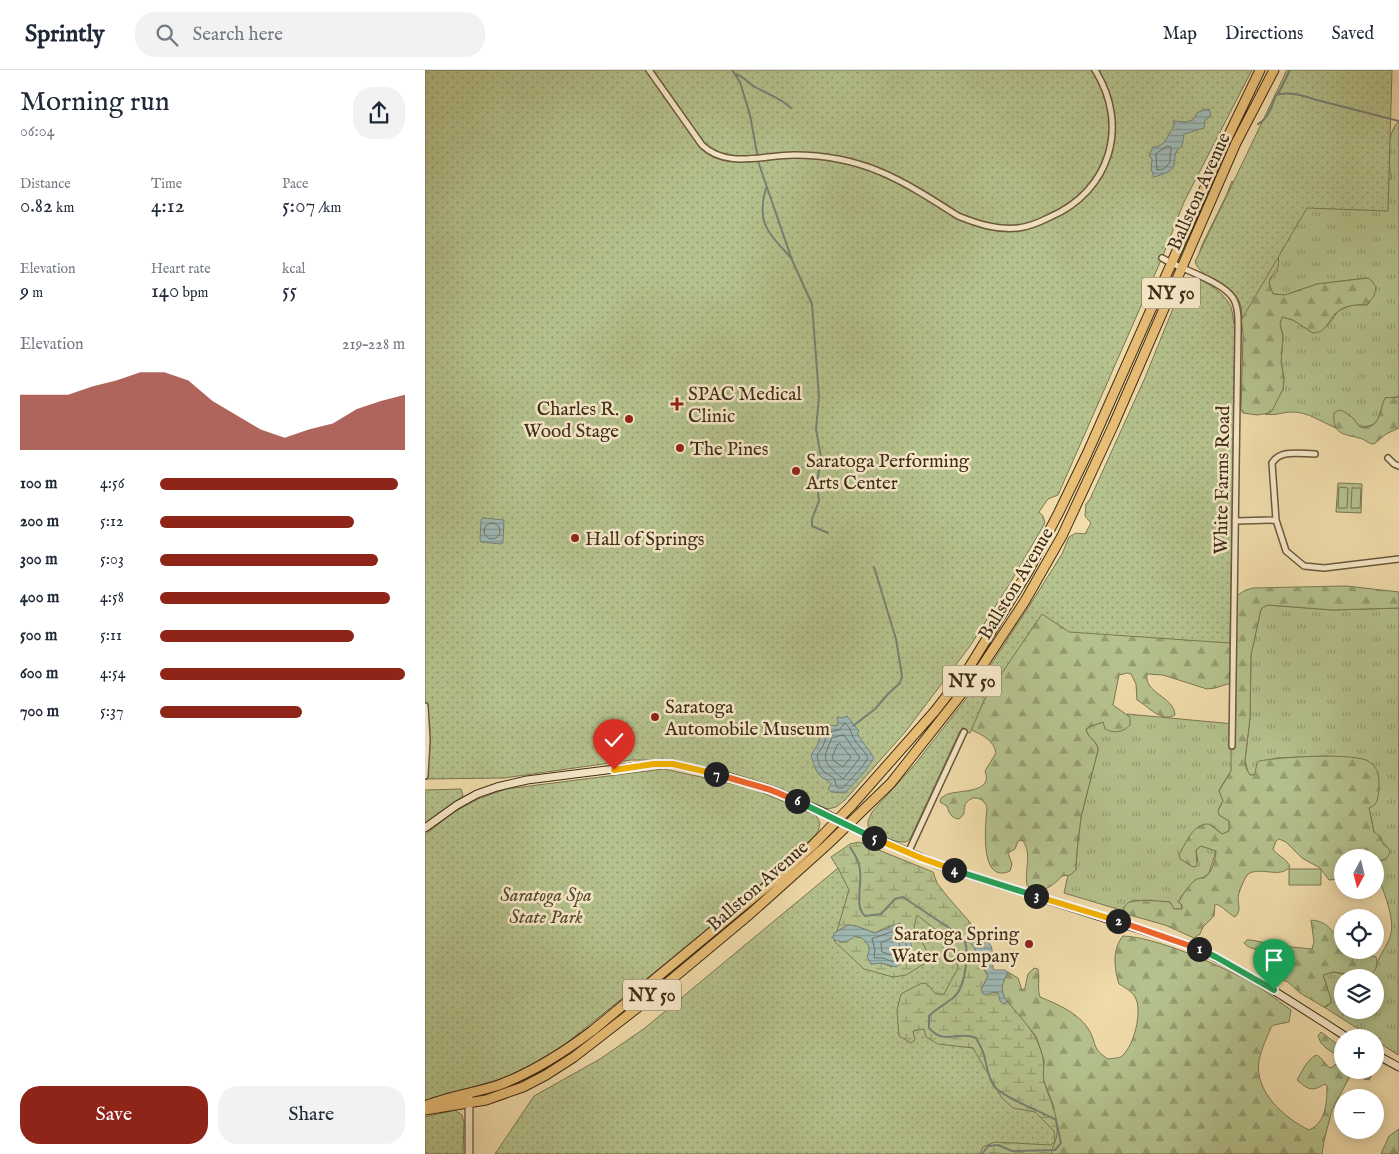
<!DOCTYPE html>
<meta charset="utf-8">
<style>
:root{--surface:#fff;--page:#f2f2f3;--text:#1f2937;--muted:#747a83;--line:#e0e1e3;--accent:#8f2418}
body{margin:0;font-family:"IM FELL English",serif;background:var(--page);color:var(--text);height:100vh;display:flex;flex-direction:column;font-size:19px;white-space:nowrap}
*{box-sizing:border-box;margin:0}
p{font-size:16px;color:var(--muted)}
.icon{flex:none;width:28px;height:28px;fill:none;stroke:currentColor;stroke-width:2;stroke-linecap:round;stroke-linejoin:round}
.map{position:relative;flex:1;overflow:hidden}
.side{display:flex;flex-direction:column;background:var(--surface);width:425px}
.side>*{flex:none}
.needle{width:32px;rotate:187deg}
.tools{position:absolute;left:909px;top:779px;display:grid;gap:10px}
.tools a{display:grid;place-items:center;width:50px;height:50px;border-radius:50%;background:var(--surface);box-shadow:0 2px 12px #0003;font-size:25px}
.pin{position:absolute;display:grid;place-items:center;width:42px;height:42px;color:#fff;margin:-51px -21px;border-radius:50% 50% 50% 0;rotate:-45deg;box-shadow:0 0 5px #0007}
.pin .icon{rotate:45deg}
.km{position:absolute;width:25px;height:25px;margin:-12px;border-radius:50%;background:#222;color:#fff;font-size:14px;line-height:25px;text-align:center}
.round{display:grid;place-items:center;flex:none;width:52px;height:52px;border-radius:20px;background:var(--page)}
.headline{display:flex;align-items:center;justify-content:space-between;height:85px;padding:0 20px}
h1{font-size:28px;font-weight:600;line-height:38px}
.figures{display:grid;grid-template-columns:repeat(3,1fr);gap:8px;height:85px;padding:5px 20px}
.figures div{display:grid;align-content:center}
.figures b{font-size:21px;font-weight:600}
.figures small{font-size:14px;font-weight:400}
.figures p{font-size:14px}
.chart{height:140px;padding:10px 20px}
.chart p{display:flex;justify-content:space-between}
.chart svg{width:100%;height:90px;margin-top:5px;fill:var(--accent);opacity:.7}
.button{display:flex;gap:10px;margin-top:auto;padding:10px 20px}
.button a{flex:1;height:58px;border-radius:20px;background:var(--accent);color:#fff;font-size:20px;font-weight:600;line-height:58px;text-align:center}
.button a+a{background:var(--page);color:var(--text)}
ul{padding:0 20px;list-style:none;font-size:16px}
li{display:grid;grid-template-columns:80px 60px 1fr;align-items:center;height:38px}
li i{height:12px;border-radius:6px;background:var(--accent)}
header{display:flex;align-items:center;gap:30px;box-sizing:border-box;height:70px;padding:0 25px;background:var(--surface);border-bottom:1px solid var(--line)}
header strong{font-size:24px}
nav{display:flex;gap:28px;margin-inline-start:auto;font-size:18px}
.search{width:350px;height:45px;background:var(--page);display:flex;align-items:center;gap:12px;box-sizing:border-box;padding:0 18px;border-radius:20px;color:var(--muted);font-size:19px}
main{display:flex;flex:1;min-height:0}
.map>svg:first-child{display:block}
</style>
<header>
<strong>Sprintly</strong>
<div class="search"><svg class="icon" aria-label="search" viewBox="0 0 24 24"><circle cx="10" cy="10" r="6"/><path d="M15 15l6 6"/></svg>Search here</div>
<nav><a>Map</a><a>Directions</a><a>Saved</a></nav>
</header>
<main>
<section class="side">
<div class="headline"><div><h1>Morning run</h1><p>06:04</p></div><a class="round"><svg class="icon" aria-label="share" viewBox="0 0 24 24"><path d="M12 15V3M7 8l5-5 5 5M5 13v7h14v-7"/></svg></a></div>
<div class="figures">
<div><p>Distance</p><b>0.82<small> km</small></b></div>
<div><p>Time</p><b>4:12</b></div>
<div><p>Pace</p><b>5:07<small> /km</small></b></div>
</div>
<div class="figures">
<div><p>Elevation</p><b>9<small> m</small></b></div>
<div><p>Heart rate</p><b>140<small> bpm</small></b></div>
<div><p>kcal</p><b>55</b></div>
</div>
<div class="chart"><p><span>Elevation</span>219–228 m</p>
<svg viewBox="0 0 160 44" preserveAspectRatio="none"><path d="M0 44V17L10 17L20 17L30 13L40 10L50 6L60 6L70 10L80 20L90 27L100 34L110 38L120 34L130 31L140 24L150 20L160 17V44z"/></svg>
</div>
<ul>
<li><b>100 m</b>4:56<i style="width:97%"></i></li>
<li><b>200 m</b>5:12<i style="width:79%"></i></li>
<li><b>300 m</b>5:03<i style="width:89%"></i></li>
<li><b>400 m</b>4:58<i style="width:94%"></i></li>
<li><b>500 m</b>5:11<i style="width:79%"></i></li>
<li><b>600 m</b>4:54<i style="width:100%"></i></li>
<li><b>700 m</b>5:37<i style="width:58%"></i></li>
</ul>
<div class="button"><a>Save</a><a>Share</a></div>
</section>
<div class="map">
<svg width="974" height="1084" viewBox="0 0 974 1084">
<defs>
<pattern id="grass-tufts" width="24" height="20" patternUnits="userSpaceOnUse" patternTransform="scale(1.25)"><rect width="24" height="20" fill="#b5c28d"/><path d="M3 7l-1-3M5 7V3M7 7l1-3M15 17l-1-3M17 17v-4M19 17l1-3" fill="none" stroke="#959e72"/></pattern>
<pattern id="forest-firs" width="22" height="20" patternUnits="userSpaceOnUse" patternTransform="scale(1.25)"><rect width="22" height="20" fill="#b5c28d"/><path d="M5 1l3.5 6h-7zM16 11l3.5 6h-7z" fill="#959e72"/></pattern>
<pattern id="wetland-marsh" width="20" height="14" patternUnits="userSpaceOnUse" patternTransform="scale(1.25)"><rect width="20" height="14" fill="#b5c28d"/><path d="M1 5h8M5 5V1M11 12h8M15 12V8" fill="none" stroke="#959e72"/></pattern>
<pattern id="park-dots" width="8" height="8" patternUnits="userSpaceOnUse" patternTransform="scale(1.25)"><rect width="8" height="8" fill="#b5c28d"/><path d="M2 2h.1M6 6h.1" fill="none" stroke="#959e72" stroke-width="1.8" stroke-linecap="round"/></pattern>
<pattern id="water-rules" width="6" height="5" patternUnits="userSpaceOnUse" patternTransform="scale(1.25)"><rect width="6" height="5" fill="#9fb9b5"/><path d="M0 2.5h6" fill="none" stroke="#839792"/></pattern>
</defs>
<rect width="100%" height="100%" fill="#f1dcab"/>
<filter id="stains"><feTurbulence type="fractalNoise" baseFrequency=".004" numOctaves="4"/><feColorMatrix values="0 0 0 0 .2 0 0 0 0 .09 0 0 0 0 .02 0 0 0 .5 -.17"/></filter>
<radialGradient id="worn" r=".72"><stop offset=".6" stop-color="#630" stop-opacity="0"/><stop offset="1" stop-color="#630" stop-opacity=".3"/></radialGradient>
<path fill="url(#grass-tufts)" stroke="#7a7752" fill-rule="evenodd" d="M974,51v276l-14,1 -7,22 -6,5 -8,2h-4l-8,-10 -17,8 1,3c-15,-6 -27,-16 -44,-16 -9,0 -16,4 -27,2l4,-1 14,-24 1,-11 -3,-16 2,-26 -3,-12 2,-7 11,3 20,13 16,-9 9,-13 14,-6h15l3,-3 -3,-24 -50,6 -32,11 -12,-1c-5,-13 -6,-13 5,-23l-49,-76 -3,1 6,-15 4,11 155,-13c-2,-17 -6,-45 8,-58z
M842,535l66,5 66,-2 -1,447 -23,-15v-2l-4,-1 -47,-30 4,-1 -1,-20 -4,-11 10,-3 23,4 20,-8c2,-13 13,-23 15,-35 4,-17 -10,-48 -16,-64v-4l4,-4 7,-2 1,-12 -13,-15 -5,-24 6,-4 3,-31 -11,-12 -41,-5 -50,2 -19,6 -1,7 -2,4h-4l-2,-3 -3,-12 5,-42 1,-63 10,-46zM918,908h32v32h-32z
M702,644l107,10 -3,47 -12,19 4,11 -4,7v7l10,6 1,10 -8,3 -9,-8 -15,1 -19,28 19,7 -2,-12 5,-4 15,5 -7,22 -6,5 -8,2 -15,18 2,11h-8l-4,-7 -37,-2 -9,7v4l-60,-18 4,-18 8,-5 1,-20 4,-33 17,-67c-1,-6 -4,-11 -9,-13l-3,-8c11,-8 31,-9 44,-12z"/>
<path fill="url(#forest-firs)" stroke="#7a7752" d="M805,125l48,60c3,19 -6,14 -9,28l4,11 12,1 32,-11 51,-6 3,2 5,7 -2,9 -7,9c-10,-1 -22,0 -31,8 -8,7 -9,20 -23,20l-20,-13 -11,-3 -2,7 3,12 -2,26 3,16 -1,11 -11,22 -3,2 -12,2 -14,-2 -2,-3 2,-76 -4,-35 -42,-39 5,-15 24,-49z
M793,222l9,9 4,8 5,28 -3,97v116l-1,4 1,32 3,10 10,-6 7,-2 93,-2 53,6v16l-66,2 -66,-5 -6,4 -10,46 -1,63 -5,42 1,8 4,7h4c3,-5 1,-10 5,-14 22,-4 87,-8 107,-1 9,4 13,12 13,22 0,5 0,18 -4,22 -2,2 -4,3 -6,4l5,24 7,5 2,7 6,5 1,4 -4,6 -7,2 -4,4v-7h-32l-1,21 -13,1 -9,-12 -18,-10 -16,-16 -7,-3 -3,2 -3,8c4,7 14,9 17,18 -11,12 -29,-1 -42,7 -4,5 -7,13 -9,19 -3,9 4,17 -4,24 -7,-3 -13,-12 -20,-13l-1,12 -11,11 -3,7 -6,4 -29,-13 -39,-11 -2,-3v-4l5,-5 16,-2 25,2 4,7h8v-4l-3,-3c3,-7 11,-19 18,-23 0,0 7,-2 8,-2 7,-4 11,-19 11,-26l-15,-5 -5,4 1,16 -4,1 -13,-8 -1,-4c7,-12 14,-32 30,-31l13,10 7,-3v-10l-10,-6 -1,-4 5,-10 -4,-10 12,-20v-19l5,-43 -2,-25 -3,-1 -16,5 -8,1 -44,-14 -16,-1c-3,20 27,22 28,41 -14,8 -27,-9 -38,-15l-1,-16 -5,-10 -4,-1 -8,2 -6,30 17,12v8c-6,7 -16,9 -25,4l-2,-7 -14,5 -3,2c2,10 11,11 12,21l-17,67 -4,33 -1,20 -6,5 -8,1c-8,9 -24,22 -35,9 -3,-14 6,-33 -5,-45l-4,1 -3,8 -7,4 4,11 -2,7c-32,14 -24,-49 -23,-64 -3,-8 -13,-13 -20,-5 -3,3 -3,8 -3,12l-5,5c-8,-1 -10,-6 -12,-13l-7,-4 1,-4c0,0 6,-4 7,-4 12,-4 46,-1 37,-23l11,-18c-2,-13 -14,-18 -24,-23l-1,-3 10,-21 53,-93 15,-1z
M974,327v31l-13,6 -12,10c-6,0 -9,-5 -15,-6 -16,-4 -27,-4 -25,-25l3,-2 4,-1 11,7 8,10c21,3 19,-16 25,-29z
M886,850c20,2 18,12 31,19l1,11h17l2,2 14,5c3,8 -1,16 -9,20l-34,-5 -10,3 8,24v4l-7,4 -24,-14 -12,-11 -15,-6 -3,-6 4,-12 -2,-6c-9,-2 -21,-1 -28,-9l3,-3h4l30,6 31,3 2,-7z
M698,866c32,1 91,27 120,42 17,8 32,21 48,32l-2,12 -15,3 -3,2c-4,11 -10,22 -12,34 -5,30 25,57 50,69 17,-7 18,-28 18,-44l-2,-2c-14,8 -16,6 -28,-4 5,-9 10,-20 19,-25 7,2 8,10 15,13l9,-7v-4l-14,-9 -5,-5 -3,-7 3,-4 21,16 1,22h29l-1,7 -2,3 -19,-4 -18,34 -8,31 -2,13h-271l3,-47 -11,-28 1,-19 -8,-24 -29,-35c-8,-11 -5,-17 1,-29l10,6 4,12 3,-2 3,-14 6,-6 4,1c2,10 -1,19 2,28 17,7 39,16 49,33 8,14 3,19 19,29 5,-1 12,0 15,-4 11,-10 19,-42 13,-56 -3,-7 -10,-11 -17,-15 -5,-16 -7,-35 4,-48z
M974,1059v25h-18l8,-18z"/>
<path fill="url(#wetland-marsh)" stroke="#7a7752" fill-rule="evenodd" d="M434,772l74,30 4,11 10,13 33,38 -1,2 -8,2 9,25 8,13 -7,14 17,3 6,10 3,-2c16,20 30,31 36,57 2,8 -1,16 1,23 4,16 13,30 13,47 1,10 -4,17 -6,26h-121l-17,-105 -80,-55 -2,-36 8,-88 -8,-13 19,-13zM423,855l8,1 19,7 14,-7 3,41 -10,-4 -11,1 -1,-17 -7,-9 -29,-5z"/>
<path fill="url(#park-dots)" stroke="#7a7752" d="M0,0h827l-68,132 -22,56 -104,237 -10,4 -9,13 4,4 2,7 -36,62 -39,61 -64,85 -61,69 -9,7 -8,2 -75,-28 -50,-14 -33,-7h-39l-127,18 -79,1z
M862,0h105l-4,141 -81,-3 -65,111c0,-7 -1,-15 -4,-20 -10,-15 -37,-21 -43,-37z
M768,207c14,5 31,15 38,30 2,6 2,14 4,20l-5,316 -161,-11 -27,-18 -57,84 -15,35 -10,-2 -50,108 -4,3c-14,1 -27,-8 -38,-16v-5l4,-9 44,-49 67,-86 50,-77 29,-46 7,-17 7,-4 9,1 6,-11 -6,-7 1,-12 4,-5 54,-119 41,-101z
M913,413l24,1 -1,29 -25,-1z
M239,699l87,19 65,27 4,8 -2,9 -17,17 -8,5 -32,30 -34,30 -164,132 -30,19 -33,14 -75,22v-266l27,-22 26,-14 28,-10z
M36,719l2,7 -38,28v-34z
M413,798l11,22 -15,51 30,28 29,8 13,-2 21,-13 2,-7 -15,-28 3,-12 36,28 5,25 -14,26h-8l-9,-10 -5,-1 -21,11 -4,16 2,26 12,7 4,-3 -2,-9 11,-2 2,8 12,7 35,4 29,50 11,10 22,4 19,19 1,10 -4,4 -56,-3 -12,5 -3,7h-485l39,-58 66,-37 45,-31z
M30,1040l7,5 2,8 -1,31h-38v-37z"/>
<path fill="#b5c28d" stroke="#7a7752" d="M914,417l9,1 -1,20h-9z
M927,418h9l-1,20h-9z
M864,799h32v16h-32z"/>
<path fill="url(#water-rules)" stroke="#788176" d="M780,39h4l2,7 -6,4 -1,8 -20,6 -2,12c-17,11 7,22 -28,31l-3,-8 1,-10 -3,-3 4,-9c13,0 14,-12 21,-21l-1,-5 13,1 7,-2 4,-7z
M58,448l21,2 -1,22 -1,2 -21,-2 -1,-2 1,-20z
M422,646l12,15 -2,2c5,9 12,16 17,25l-8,12 -21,23 -14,-1 -3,-3 3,-5c-3,-5 -5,-3 -9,-7 -7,-5 -9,-15 -11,-22l7,-11 5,-17 5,-2 9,1 1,-4 -1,-5 6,1z
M475,853c14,20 18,30 -4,44l-14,-4 -11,1 -4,-7c4,-9 2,-12 -5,-19l-7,-2c-7,6 -12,7 -20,4l-2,-3 1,-4 14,-8 8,1 19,7z
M554,867c21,8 9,18 15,33h11l3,2c-6,12 -9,18 -1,29l-3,3 -4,-3 -2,-8 -4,-1 -7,3 -4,-1 -2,-4 7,-14c-6,-11 -10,-25 -19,-35l1,-3z"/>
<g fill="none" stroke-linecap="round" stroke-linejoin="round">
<path stroke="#6e7266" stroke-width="1" d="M743,76l4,2 -2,6v8l-6,7 -7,1 -1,-16z
M59 461a8 8 0 1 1 16 0a8 8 0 1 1-16 0Z
M420,653c6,5 5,8 8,14 4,8 11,13 15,21l-6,9 -19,21c-9,1 -6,-4 -9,-10l-10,-6 -5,-7 -2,-10 6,-9 5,-14 11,-2z
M419,665l16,23 -17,21c-18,-17 -23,-16 -11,-41z
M415,674l11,13 -8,10 -9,-6 -2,-3 5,-13z
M473,860c12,13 12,23 -5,32l-10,-4h-9l1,-8 -3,-11z
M470,867c7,6 6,14 -3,18l-10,-3 -1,-9z"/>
<path stroke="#788176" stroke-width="2" d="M307,0l8,12 10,33 9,49 33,96 20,44 7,93 -3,32 5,28 -4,26 2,18 -7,18v7l16,7
M310,4c9,2 13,9 20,13 14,8 24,10 36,21
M853,24l12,-24
M833,54c10,-5 14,-18 18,-29 14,-4 27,1 41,5l82,21
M341,118c-10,36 2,44 25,70
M428,656l22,-17 13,-15 12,-11 2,-7 -6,-37 -22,-72
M425,777c3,5 8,12 9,18 5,15 -6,41 6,51l16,-2 14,-15 8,-2 55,37c2,2 5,3 6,6 6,11 1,48 -10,57 -8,7 -17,11 -25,19v12c16,18 28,2 47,10 2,4 5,9 7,14 4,11 4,24 11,34 6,10 48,26 62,34l5,23 -6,7 -43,1 -14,-6 -10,1 -6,8"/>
<g stroke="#6b583c" stroke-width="8">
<path id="street" d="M224,0l53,75c25,24 61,10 92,10 69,0 108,25 164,61 20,8 38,14 60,12 11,-1 22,-6 32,-11 60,-26 80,-91 45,-147
M737,188c18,11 60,23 71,40 6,10 5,23 5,34l-6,414
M963,388l6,6 5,2
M851,450l-4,-57c9,-14 28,-9 43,-9
M810,451l41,-1 10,31 18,15 20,2 75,-9
M0,636l2,34 -2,36
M483,783l56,-121"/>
</g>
<g stroke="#3e2c17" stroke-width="9">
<path id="secondary" d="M0,758l32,-23 20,-11 20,-7 30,-7 127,-16h19l57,13 40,12 51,22 41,21 79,34 251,80c55,26 105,59 156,92
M950,984l24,13
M44,1084v-55"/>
</g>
<g stroke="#3e2c17" stroke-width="11">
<path id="highway" d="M0,1036c23,-10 50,-13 74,-21 34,-13 64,-32 93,-54l185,-153 36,-33 39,-40 83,-94 35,-45 59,-96 30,-58 28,-58 135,-305 38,-79
M0,1040l61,-10 37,-13 23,-12 28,-18 67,-52 109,-91 77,-69 64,-62 86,-109 48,-73 37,-65 51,-110 123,-283 38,-73"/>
</g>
<use href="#street" stroke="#f6e8c8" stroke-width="5"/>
<use href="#secondary" stroke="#f6e8c8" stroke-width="7"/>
<use href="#highway" stroke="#e8be76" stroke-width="9"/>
</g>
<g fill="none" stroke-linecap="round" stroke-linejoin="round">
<g stroke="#fff" stroke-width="10">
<path id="split-1" d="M774,879l17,8 58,33"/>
</g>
<g stroke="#fff" stroke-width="10">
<path id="split-2" d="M693,851l81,28"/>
</g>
<g stroke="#fff" stroke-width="10">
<path id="split-3" d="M611,826l82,25"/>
</g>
<g stroke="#fff" stroke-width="10">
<path id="split-4" d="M529,800l82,26"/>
</g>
<g stroke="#fff" stroke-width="10">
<path id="split-5" d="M449,768l47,20 33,12"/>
</g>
<g stroke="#fff" stroke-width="10">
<path id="split-6" d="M372,731l77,37"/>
</g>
<g stroke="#fff" stroke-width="10">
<path id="split-7" d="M291,704l55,16 26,11"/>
</g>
<g stroke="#fff" stroke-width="10">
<path id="split-8" d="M189,700l40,-6h19l43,10"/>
</g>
<use href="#split-1" stroke="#22a559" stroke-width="6"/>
<use href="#split-2" stroke="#f0652b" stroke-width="6"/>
<use href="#split-3" stroke="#f5b400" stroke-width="6"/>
<use href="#split-4" stroke="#22a559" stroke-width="6"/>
<use href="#split-5" stroke="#f5b400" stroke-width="6"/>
<use href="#split-6" stroke="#22a559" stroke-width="6"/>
<use href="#split-7" stroke="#f0652b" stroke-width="6"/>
<use href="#split-8" stroke="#f5b400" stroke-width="6"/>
</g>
<g fill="#8f2418" stroke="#f6e8c8" stroke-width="2">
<path d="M249.5 326.5h5v5h5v5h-5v5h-5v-5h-5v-5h5z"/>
<circle cx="204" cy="349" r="5"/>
<circle cx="255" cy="378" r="5"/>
<circle cx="371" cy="401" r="5"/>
<circle cx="150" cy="468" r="5"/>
<circle cx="230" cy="647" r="5"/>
<circle cx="604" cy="874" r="5"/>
</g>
<g text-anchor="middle" stroke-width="5" stroke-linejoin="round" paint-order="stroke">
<g fill="#f6e8c8" stroke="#75644c" stroke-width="1">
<rect x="717" y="207.5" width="58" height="31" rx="4"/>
<rect x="518" y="595.5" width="58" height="31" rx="4"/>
<rect x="198" y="909.5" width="58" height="31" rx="4"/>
</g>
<g font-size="18" font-weight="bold" fill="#3e2c17">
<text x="746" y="229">NY 50</text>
<text x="547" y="617">NY 50</text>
<text x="227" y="931">NY 50</text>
</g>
<g font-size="19" fill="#3e2c17" stroke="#f6e8c8">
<text transform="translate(773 121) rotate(-66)" y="7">Ballston Avenue</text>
<text transform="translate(796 410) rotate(-89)" y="7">White Farms Road</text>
<text transform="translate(590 513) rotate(-59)" y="7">Ballston Avenue</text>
<text transform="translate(332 815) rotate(-41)" y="7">Ballston Avenue</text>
</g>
<g font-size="19" fill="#3e2c17" stroke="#f6e8c8" text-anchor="start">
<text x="263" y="330">SPAC Medical<tspan x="263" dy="22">Clinic</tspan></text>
<text x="194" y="345" text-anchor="end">Charles R.<tspan x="194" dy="22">Wood Stage</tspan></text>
<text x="265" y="385">The Pines</text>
<text x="381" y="397">Saratoga Performing<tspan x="381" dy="22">Arts Center</tspan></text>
<text x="160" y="475">Hall of Springs</text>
<text x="240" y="643">Saratoga<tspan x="240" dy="22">Automobile Museum</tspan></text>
<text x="594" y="870" text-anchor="end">Saratoga Spring<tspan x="594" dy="22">Water Company</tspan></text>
</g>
<g font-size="19" font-style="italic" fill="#564a2f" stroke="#f6e8c8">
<text x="121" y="831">Saratoga Spa<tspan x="121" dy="22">State Park</tspan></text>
</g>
</g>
<rect width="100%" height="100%" filter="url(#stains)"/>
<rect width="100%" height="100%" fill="url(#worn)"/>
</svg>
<div class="tools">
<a><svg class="needle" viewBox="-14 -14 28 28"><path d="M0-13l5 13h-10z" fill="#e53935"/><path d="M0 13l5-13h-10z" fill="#747a83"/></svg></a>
<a><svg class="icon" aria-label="locate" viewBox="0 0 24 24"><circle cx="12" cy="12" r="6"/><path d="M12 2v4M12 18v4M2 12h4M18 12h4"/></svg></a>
<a><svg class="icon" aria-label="layers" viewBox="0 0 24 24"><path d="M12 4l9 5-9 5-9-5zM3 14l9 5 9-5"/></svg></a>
<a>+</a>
<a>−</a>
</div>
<div class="pin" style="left:849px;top:920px;background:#1e9e55"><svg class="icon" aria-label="arrive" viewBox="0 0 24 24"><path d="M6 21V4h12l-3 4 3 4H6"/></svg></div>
<div class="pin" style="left:189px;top:700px;background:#d93025"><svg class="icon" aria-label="check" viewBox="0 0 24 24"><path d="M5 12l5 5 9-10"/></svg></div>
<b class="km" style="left:774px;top:879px">1</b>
<b class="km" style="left:693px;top:851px">2</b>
<b class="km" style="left:611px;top:826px">3</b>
<b class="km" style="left:529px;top:800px">4</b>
<b class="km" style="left:449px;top:768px">5</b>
<b class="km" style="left:372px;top:731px">6</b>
<b class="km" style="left:291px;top:704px">7</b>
</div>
</main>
